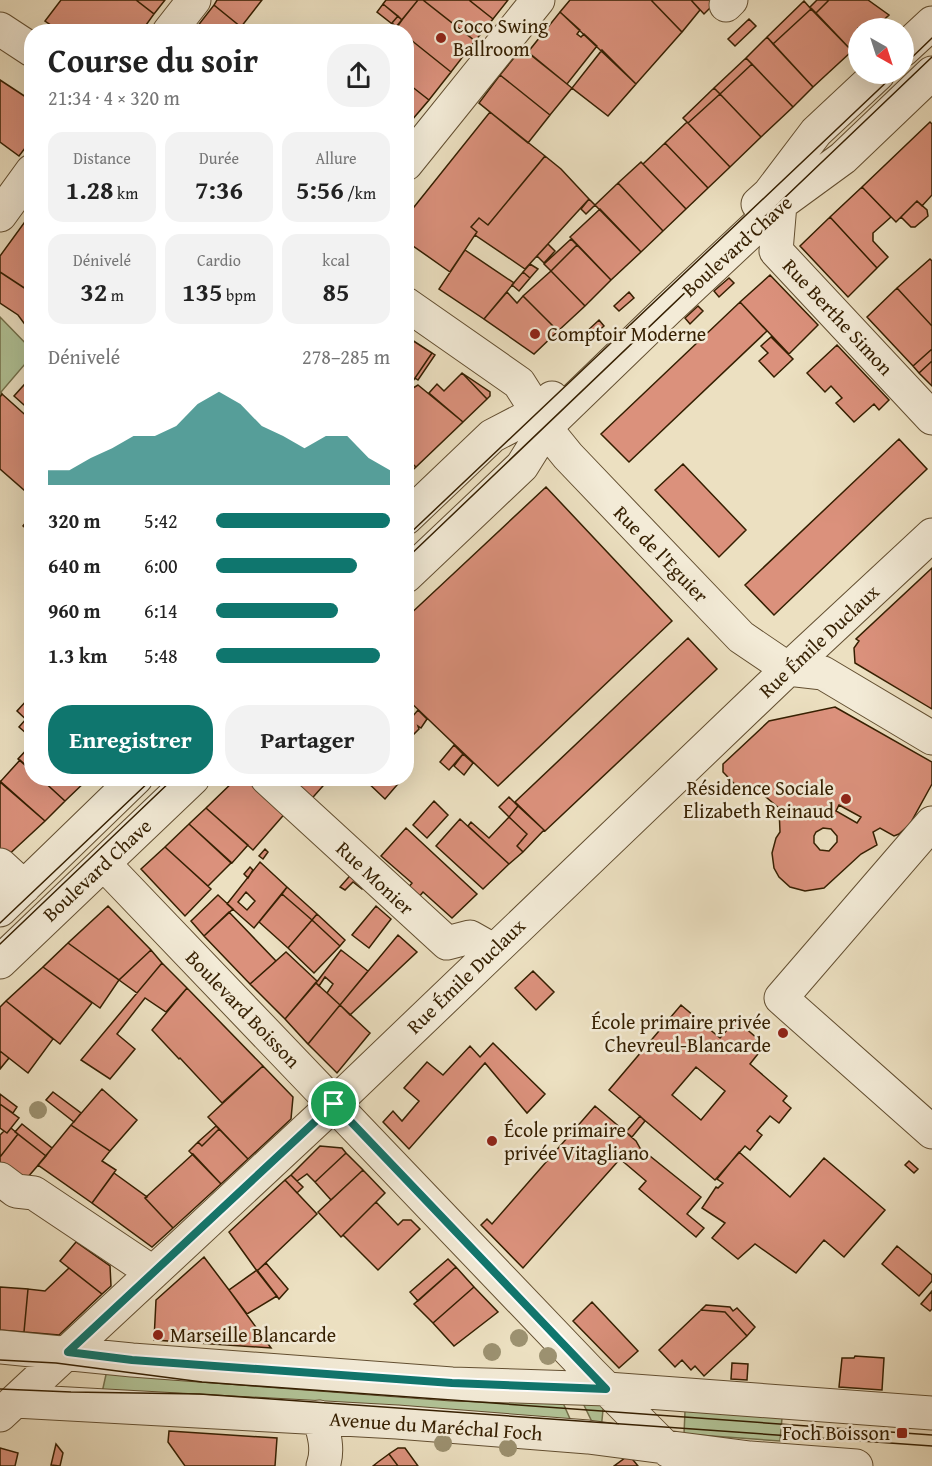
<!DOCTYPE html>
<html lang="fr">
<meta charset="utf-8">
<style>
:root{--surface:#fff;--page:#f2f2f2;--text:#222;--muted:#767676;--accent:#0f766e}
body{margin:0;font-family:"Gentium Book Plus",serif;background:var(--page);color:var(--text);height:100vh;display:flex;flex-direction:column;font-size:22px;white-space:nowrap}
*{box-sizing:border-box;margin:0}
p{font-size:20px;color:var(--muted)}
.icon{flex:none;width:33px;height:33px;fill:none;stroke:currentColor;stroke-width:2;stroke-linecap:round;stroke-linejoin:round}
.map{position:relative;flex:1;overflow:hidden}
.sheet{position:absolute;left:24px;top:24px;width:390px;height:762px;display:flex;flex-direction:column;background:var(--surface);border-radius:24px;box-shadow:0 6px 24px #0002}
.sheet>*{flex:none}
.needle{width:39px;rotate:141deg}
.buttons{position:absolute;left:848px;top:18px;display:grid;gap:12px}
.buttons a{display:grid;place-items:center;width:66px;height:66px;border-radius:50%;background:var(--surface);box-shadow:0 6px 24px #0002;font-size:30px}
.pin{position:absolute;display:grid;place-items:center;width:51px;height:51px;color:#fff;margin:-26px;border:3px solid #fff;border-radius:50%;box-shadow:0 2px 6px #0007}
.round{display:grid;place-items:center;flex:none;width:63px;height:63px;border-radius:24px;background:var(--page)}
.overview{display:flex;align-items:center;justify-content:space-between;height:102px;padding:0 24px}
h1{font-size:33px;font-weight:700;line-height:45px}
.figures{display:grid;grid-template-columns:repeat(3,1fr);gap:9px;height:102px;padding:6px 24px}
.figures div{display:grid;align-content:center;border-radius:15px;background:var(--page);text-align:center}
.figures b{font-size:26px;font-weight:700}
.figures small{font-size:16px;font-weight:400}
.figures p{font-size:16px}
.chart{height:168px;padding:12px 24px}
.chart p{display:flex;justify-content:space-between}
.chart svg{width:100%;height:108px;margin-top:6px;fill:var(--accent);opacity:.7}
.button{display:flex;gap:12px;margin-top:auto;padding:12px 24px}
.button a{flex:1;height:69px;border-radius:24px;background:var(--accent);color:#fff;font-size:24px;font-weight:700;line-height:69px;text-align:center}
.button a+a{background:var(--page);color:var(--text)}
ul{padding:0 24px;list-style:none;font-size:20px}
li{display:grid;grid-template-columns:96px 72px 1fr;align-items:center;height:45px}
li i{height:15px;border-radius:8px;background:var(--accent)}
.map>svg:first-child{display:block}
</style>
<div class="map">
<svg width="932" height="1466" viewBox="0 0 932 1466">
<rect width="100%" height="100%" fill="#ece0c1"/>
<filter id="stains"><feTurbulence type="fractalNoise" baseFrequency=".00333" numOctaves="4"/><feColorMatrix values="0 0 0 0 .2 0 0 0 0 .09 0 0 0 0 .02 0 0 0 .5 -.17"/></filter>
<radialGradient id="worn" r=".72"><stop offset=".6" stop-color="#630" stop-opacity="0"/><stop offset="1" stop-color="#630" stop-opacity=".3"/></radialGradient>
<path fill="#b2c397" stroke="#74714c" stroke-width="1.5" d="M0,317l32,33 -1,7 -30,35 1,2 -2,3z
M109,1361l451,35 14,32 -473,-31z
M580,1397l24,3 -3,30h-5z
M685,1411l97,7 -2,23 -96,-7z"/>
<path fill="#db917c" stroke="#351f01" stroke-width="1.5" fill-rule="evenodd" d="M61,0h75l18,14 -13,18h-80l-16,-11z
M136,0h29l-11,14z
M217,0h45l-21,27 -27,-22z
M386,0h32l-16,20 -19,-16z
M418,0h5l52,41 -24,31 -45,-36v-4h-5l-5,-5z
M423,0h46l24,19 -18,22z
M469,0h39l-15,19z
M570,0h81l31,32 -46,52 -76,-72z
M651,0h40l9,10 -18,22z
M691,0h27l-14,14z
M817,0h12l-13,13 -6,-6z
M829,0h39l21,15 -14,13h-17v17l-6,6 -36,-38z
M804,1l7,8 -38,35 -6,-7z
M383,4l15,12 -6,7 4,4 -19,-15z
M214,5l27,22 6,5h-54z
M811,9l41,42 -39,36 -40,-43z
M560,12l20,18 -3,4 4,3 3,-3 13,12 -30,38 -39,-32z
M398,16l4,4 -5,7 -5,-4z
M749,19l7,7 -21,20 -7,-7z
M406,36l45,36 -22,28 -23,-18z
M767,37l46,50 -20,20 -47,-49z
M522,48l50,40 -22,27 -50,-40z
M602,50l34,34 -28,32 -36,-28z
M746,58l6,6 -32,30 -6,-6z
M752,64l41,43 -32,30 -41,-43z
M500,75l50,40 -22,28 -49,-40z
M0,80l32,21v38l-13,17 -19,-14z
M406,82l23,18 -23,27z
M714,88l6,6 -32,29 -5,-5z
M720,94l41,43 -31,30 -42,-44z
M490,112l55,44 -57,69 -9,-7 -8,9 6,5 -27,40 -44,-31v-24z
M687,122l43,45 -22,21 -43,-45z
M930,122l2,2v71l-10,11 -5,-5 -21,21 -34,-35z
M665,143l43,45 -22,21 -43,-45z
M545,156l16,13 28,30 -64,70 -50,-34 2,-3 -6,-5 8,-9 9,7z
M641,162l45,47 -23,22 -45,-48z
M618,183l45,48 -22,21 -46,-47z
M862,187l29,30 -18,16v8l15,16 -11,11 -47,-51z
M589,199l6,6 -9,9 -5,-5z
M917,201l10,9 1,6 -13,11h-4l-10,-10z
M600,209l41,43 -30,28 -41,-43z
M32,212v81l-32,-21v-16z
M830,217l47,51 -29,29 -48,-51z
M571,239l6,6 -26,26 -7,-7z
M548,244l7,7 -11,12 -7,-7z
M577,245l34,35 -26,26 -34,-35z
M465,250l49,33 -30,36 -45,-30z
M930,259l2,2v65l-35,-38z
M530,264l8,5 -8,9 -7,-6z
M551,271l34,35 -27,25 -35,-35z
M0,272l32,21v41l-14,-19 -18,-12z
M523,272l7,6 -11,13 -7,-6z
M770,275l48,50 -29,29 -49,-52z
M729,278l5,5 -15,14 -5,-6z
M897,288l35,38v23l-19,17 -46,-49z
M507,292l10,11 6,-7 35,35 -24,23 -50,-35z
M629,292l5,6 -15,13 -5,-5z
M740,302l27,29 -138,131 -28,-28z
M698,306l5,5 -13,13 -5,-6z
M599,320l5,6 -14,13 -5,-6z
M406,336l6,4 -6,9z
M771,337l22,22 -19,18 -15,-16 9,-8 -7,-7z
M412,340l20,13 -19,28 -7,-5v-27z
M837,345l52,55 -10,10 -5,-6 -20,18 -18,-19 6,-5 -11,-12 -6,6 -18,-19z
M932,349v12l-13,12 -6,-7z
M432,353l3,2 -17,25 -3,-2z
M932,361v25l-13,-13z
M462,373l25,26 -24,23 -34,-29 8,-9 7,7z
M462,373l28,19v4l-3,3z
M32,376v36l-18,-16z
M418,385l45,37 -47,45 -10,-9v-55l2,2 4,-4 1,-13z
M2,394l30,27v76l-32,-28v-72z
M899,439l28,30 -153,146 -29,-30z
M406,458l10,9 -10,9z
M683,464l63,66 -27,27 -64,-67z
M546,487l126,134 -174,165 -92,-88v-80z
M32,498v13l-7,-6z
M30,517l2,1v16l-9,-8z
M932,568v141l-77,-46 -1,-15 5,-7 -3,-2z
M688,638l29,31 -172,162 -30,-29z
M27,700l5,5v20l-15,-14z
M835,707l97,55v22l-22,40 -11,10 -5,2 -14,-8 -7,4 4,13 -16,9 -37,34 -19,3 -15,-4 -11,-10 -5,-9 -2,-15 4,-15 4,-6 -1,-24 -18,-15 -15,-1 -2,2 -21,-22v-8l46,-43zM839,805l22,12 -4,6 -21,-12zM823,828l8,1 6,7v6l-8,9 -9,-1 -6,-7v-7l2,-4z
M418,710l9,9 -6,9 -3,-2 1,3 -13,13v-18z
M26,719l6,6v4l-5,5 -8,-7z
M32,744v27l-14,-12z
M454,745l9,9 -14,16 -9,-8z
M463,754l10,9 -9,12 -10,-9z
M20,760l12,11v7h8l25,23 -20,20 -45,-39z
M40,778h49l-24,23z
M237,778h17l34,32 -35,40 -47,-42z
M278,778h52l-23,26z
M363,778h40l-18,21z
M0,781l45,40 -41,38 -4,-4z
M509,797l9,9 -9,11 -10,-10z
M434,801l14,14 -21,23 -14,-13z
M518,806l26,24 -21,22 -6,-6 10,-12 -18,-17z
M206,808l42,37 -16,18 -43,-39z
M509,817l18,17 -10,12 6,6 -14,12 -41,-38 3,-4 18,16z
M460,819l49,45 -26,25 -47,-43z
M189,824l42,39 -23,23 -43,-39z
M406,828l71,66 -25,24 -29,-26 -5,6 -11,-9 5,-6 -31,-27z
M165,847l46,42 -26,27 -44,-47z
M265,849l3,3 -5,7 -4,-3z
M260,862l27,25 -33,41 -27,-24zM246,892l9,9 -8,9 -9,-8z
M250,867l3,3 -5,8 -4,-4z
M355,870l13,12 -6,7 -9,-7 -8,8 -5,-3z
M287,887l30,27 -5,6 -30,-26z
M282,894l30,26 -24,28 -29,-26z
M218,895l15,14 -29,27 -13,-15z
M108,906l43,44 -32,30 -51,-37z
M376,906l15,13 -22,29 -17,-13z
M229,912l47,49 -26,23 -46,-48z
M317,914l28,26 -5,6 -28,-26z
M312,920l28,26 -26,27 -26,-25z
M398,935l19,17 -67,63 -10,-10z
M68,943l51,37 -19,28 -57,-41z
M151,950l11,13 -25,30 -18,-13z
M341,950l27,21 -28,34 -13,-12 6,-9 -8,-7 -6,9 -3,-3z
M286,952l31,29 -32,38 -35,-35z
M162,963l25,25 -21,24 -21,-14 -28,36 18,15 -25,30 -29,-19z
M43,967l49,36 -32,41 -54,-43z
M533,971l21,21 -18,18 -21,-22z
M316,983l24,22 -32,39 -23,-25z
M187,988l76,78 -41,37 -42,-45 -1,1 -27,-29z
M6,1001l47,38 -25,34 -28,-22v-44z
M340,1005l30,28 -33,40 -29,-29z
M681,1005l39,33 16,-18 29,25 -15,19 37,32 -4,5 8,7 -12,15 -9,-7 -13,15 5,4 -12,15 -5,-4 -30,34 -106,-90zM696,1067l29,24 -24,29 -29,-25z
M493,1043l52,51 -18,19 -42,-50 -76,86 -26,-27 10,-11 9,10 17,-20 -15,-13 23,-26 16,13 27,-29 10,11z
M0,1051l9,7 -9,11z
M263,1066l30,31 -2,22 -43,40 -40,-42z
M102,1089l35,31 -27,31 -39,-26z
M53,1092l28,21 -7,9 -28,-22z
M0,1094l17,13 -4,6 -13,-9z
M0,1104l19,14 -12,15 -7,-5z
M595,1106l41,35 4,7 61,49 -14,17 17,14 -8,9 -57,-48 7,-8 -26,-22 -97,109 -42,-43 6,-6 5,5z
M640,1116l5,5 -13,16 -6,-5z
M22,1124l30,24 -6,8 -31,-24z
M71,1125l39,26 -8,10 14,9 -24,33 -54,-38z
M216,1126l3,3 -17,17 -4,-4z
M11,1128l7,6 -18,23v-22l4,-4 3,2z
M219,1129l29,30 -27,25 -32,-33 9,-9 4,4z
M18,1134l28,22 -25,29 -21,-15v-13z
M320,1146l22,2 4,5 -31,29 -8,-8 -10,7 -6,-6z
M739,1152l51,45 34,-39 61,52 -41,47 -20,-17 -28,33 -41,-29 -17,15 -26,-21 13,-15 -23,-15 14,-21 2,1 5,-5 -6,-4z
M346,1153l17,17 -32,30 -16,-18z
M193,1154l28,30 -48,44 -28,-30z
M909,1161l9,8 -4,4 -9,-8z
M363,1170l22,23 -44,44 -23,-25z
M114,1173l33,24 -2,1 28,30 -21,19 -60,-44z
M291,1175l12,12 -6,6 -12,-13z
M285,1180l32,34 -60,57 -28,-39z
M376,1202l22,23 5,-5h8l9,9 -42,41 -35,-35z
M76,1242l34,24 1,20 -9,8 -42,-33z
M897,1246l35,29v6l-13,15 -37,-32z
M204,1257l25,33 42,58 -117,-8 2,-40z
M448,1259l8,8 -38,34 -8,-9z
M266,1263l22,26 -9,10 -22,-28z
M456,1267l18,20 -41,36 -19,-19z
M69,1268l33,26 -43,41 -35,-3 4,-43 17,2z
M257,1270l20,26 -30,18 -18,-24z
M0,1287l28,2 -4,43 -24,-2z
M474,1287l24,25 -44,34 -21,-23z
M932,1291v18l-2,2 -9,-7z
M592,1302l46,49 -19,17 -46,-47z
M706,1305l24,2 3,4 4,-3 18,19 -8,9 -22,-24 -24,-2z
M701,1310l24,2 22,24 -43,40 -9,-10 -4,4 -9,-10 -7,7 -16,-17z
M855,1356l29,2 -2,32 -43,-3 3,-29h12z
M732,1363l16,1 -1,16 -16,-1z
M169,1431l108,7 -2,28h-90l-17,-24z
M56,1444l7,9 -3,13 -9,-1z
M0,1448l18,5 -3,13h-15z
M398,1448h7l13,18h-20l-9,-12z
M389,1454l9,12h-25l5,-4z
M629,1455l9,11h-24z"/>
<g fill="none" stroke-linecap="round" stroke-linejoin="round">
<g stroke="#634f31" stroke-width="35">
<path id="minor" d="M726,5l5,-5
M0,29l32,21
M169,32l25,-32
M903,50l29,-27
M406,164l132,-164
M758,204l11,-10 47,-62 62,-58
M780,204l-4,47 156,167
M0,215l32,-44
M406,304l113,79 36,57 13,16 173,181 47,32 35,4 109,65
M406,518l86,-82 46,-24 14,-14
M406,576l116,-110 25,-40 120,-116 113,-106 63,-46 89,-85
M267,778l180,165 23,-6 23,13
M932,823l-151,175 151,134
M104,864l487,509 78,78
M0,865l24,22
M0,910l136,-132
M0,962l193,-184
M0,1179l16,12 18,2 118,79
M0,1347l132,13 320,24 155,5 325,24
M15,1401l382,21 191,15 162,21 106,8
M0,1415l334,-311 454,-435 144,-134
M319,1417c5,16 10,33 4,49"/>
</g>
<use href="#minor" stroke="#f3ebd7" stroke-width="33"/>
<path stroke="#351f01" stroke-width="1.5" d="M903,66l29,-28
M406,537l489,-463
M406,559l526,-502
M0,923l153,-145
M0,944l174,-166
M0,1360l56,3 146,19 730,53
M0,1389l71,3 129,2 732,52"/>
</g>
<g fill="#9c9170">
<circle cx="38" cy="1110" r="9"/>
<circle cx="519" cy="1338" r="9"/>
<circle cx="492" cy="1352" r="9"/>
<circle cx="548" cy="1356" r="9"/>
<circle cx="443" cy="1443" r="9"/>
<circle cx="508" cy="1448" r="9"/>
</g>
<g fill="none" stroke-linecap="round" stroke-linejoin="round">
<g stroke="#fff" stroke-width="12">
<path id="route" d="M334,1104l272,285 -154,-6 -320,-23 -64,-8z"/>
</g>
<use href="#route" stroke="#0f766e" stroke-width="8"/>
</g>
<g fill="#8f2418" stroke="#f3ebd7" stroke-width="2">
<circle cx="441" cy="38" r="6"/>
<circle cx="535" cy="334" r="6"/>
<circle cx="846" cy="799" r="6"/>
<circle cx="783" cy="1033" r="6"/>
<circle cx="492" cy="1141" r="6"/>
<circle cx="158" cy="1335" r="6"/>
<rect x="896" y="1427" width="12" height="12" rx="3"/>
</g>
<g text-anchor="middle" stroke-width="5" stroke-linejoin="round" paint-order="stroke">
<g font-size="20" fill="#351f01" stroke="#f3ebd7" text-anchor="start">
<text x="453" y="33">Coco Swing<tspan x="453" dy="23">Ballroom</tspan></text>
<text x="547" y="341">Comptoir Moderne</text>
<text x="834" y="795" text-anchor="end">Résidence Sociale<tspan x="834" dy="23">Elizabeth Reinaud</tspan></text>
<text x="771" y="1029" text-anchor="end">École primaire privée<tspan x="771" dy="23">Chevreul-Blancarde</tspan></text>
<text x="504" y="1137">École primaire<tspan x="504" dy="23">privée Vitagliano</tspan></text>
<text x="170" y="1342">Marseille Blancarde</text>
<text x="890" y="1440" text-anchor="end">Foch Boisson</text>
</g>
<g font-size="20" fill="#351f01" stroke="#f3ebd7">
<text transform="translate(737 246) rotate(-42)" y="7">Boulevard Chave</text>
<text transform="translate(838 317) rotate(47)" y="7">Rue Berthe Simon</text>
<text transform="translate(661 554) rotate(46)" y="7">Rue de l'Eguier</text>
<text transform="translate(819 641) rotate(-43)" y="7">Rue Émile Duclaux</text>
<text transform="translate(97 870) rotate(-43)" y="7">Boulevard Chave</text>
<text transform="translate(375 878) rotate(43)" y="7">Rue Monier</text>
<text transform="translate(466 976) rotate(-44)" y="7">Rue Émile Duclaux</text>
<text transform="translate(243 1009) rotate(46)" y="7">Boulevard Boisson</text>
<text transform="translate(436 1426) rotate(4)" y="7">Avenue du Maréchal Foch</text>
</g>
</g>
<rect width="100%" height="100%" filter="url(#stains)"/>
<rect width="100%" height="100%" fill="url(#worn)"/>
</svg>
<div class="buttons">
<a><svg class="needle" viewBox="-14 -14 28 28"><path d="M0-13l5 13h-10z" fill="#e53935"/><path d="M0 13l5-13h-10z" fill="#767676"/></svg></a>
</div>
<div class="pin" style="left:334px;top:1104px;background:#1e9e55"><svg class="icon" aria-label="arrive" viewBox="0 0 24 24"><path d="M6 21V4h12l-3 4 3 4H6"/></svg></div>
<section class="sheet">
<div class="overview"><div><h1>Course du soir</h1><p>21:34 · 4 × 320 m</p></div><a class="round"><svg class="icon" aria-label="share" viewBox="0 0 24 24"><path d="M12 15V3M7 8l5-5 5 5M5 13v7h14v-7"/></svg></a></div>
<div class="figures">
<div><p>Distance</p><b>1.28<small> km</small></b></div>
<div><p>Durée</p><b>7:36</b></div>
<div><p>Allure</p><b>5:56<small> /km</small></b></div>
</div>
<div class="figures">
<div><p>Dénivelé</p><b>32<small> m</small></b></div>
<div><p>Cardio</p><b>135<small> bpm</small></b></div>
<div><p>kcal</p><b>85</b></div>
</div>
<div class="chart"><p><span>Dénivelé</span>278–285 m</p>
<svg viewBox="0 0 160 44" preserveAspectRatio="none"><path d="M0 44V38L10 38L20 33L30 29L40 24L50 24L60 20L70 11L80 6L90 11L100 20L110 24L120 29L130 24L140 24L150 33L160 38V44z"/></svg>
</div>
<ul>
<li><b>320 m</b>5:42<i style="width:100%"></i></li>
<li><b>640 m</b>6:00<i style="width:81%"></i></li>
<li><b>960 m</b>6:14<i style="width:70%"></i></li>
<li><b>1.3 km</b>5:48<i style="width:94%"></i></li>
</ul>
<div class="button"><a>Enregistrer</a><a>Partager</a></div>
</section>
</div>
